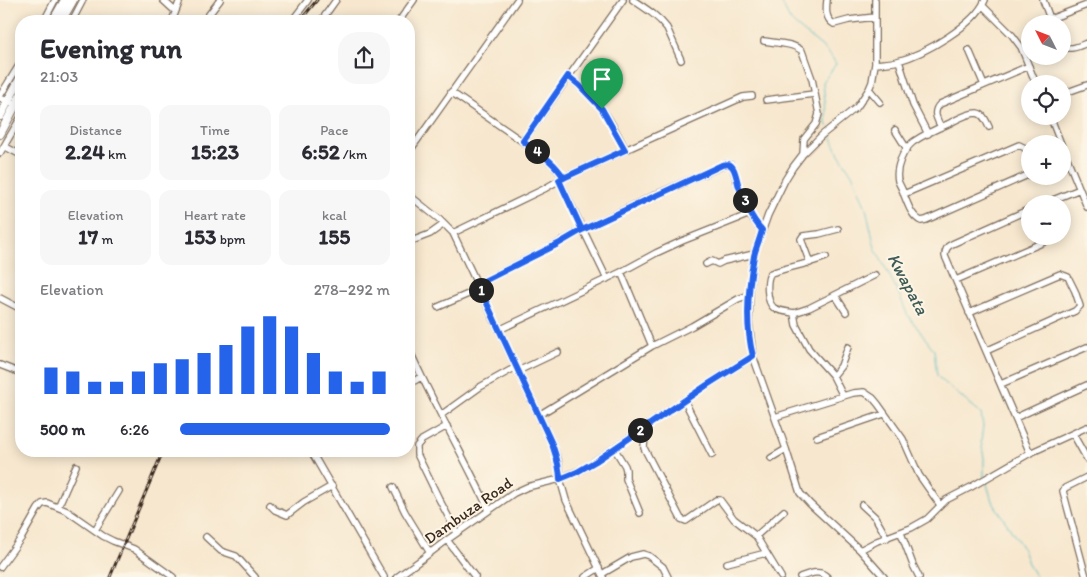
<!DOCTYPE html>
<meta charset="utf-8">
<style>
:root{--surface:#fff;--page:#f7f7f7;--text:#2b2b33;--muted:#7c7c81;--accent:#2563eb}
body{margin:0;font-family:Itim,sans-serif;background:var(--page);color:var(--text);height:100vh;display:flex;flex-direction:column;font-size:19px;white-space:nowrap}
*{box-sizing:border-box;margin:0}
p{font-size:16px;color:var(--muted)}
.icon{flex:none;width:28px;height:28px;fill:none;stroke:currentColor;stroke-width:2;stroke-linecap:round;stroke-linejoin:round}
.map{position:relative;flex:1;overflow:hidden}
.sheet{position:absolute;left:15px;top:15px;width:400px;height:442px;display:flex;flex-direction:column;background:var(--surface);border-radius:20px;box-shadow:0 2px 12px #0003}
.sheet>*{flex:none}
.needle{width:32px;rotate:312deg}
.buttons{position:absolute;left:1021px;top:15px;display:grid;gap:10px}
.buttons a{display:grid;place-items:center;width:50px;height:50px;border-radius:50%;background:var(--surface);box-shadow:0 2px 12px #0003;font-size:25px}
.pin{position:absolute;display:grid;place-items:center;width:42px;height:42px;color:#fff;margin:-51px -21px;border-radius:50% 50% 50% 0;rotate:-45deg;box-shadow:0 0 5px #0007}
.pin .icon{rotate:45deg}
.km{position:absolute;width:25px;height:25px;margin:-12px;border-radius:50%;background:#222;color:#fff;font-size:14px;line-height:25px;text-align:center}
.round{display:grid;place-items:center;flex:none;width:52px;height:52px;border-radius:20px;background:var(--page)}
.head{display:flex;align-items:center;justify-content:space-between;height:85px;padding:0 25px}
h1{font-size:28px;font-weight:700;line-height:38px}
.metrics{display:grid;grid-template-columns:repeat(3,1fr);gap:8px;height:85px;padding:5px 25px}
.metrics div{display:grid;align-content:center;border-radius:12px;background:var(--page);text-align:center}
.metrics b{font-size:21px;font-weight:700}
.metrics small{font-size:14px;font-weight:400}
.metrics p{font-size:14px}
.chart{height:140px;padding:10px 25px}
.chart p{display:flex;justify-content:space-between}
.chart svg{width:100%;height:90px;margin-top:5px;stroke:var(--accent);stroke-width:6}
ul{padding:0 25px;list-style:none;font-size:16px}
li{display:grid;grid-template-columns:80px 60px 1fr;align-items:center;height:38px}
li i{height:12px;border-radius:6px;background:var(--accent)}
.map>svg:first-child{display:block}
</style>
<div class="map">
<svg width="1087" height="577" viewBox="0 0 1087 577">
<rect width="100%" height="100%" fill="#fcf5e5"/>
<filter id="ink" filterUnits="userSpaceOnUse"><feTurbulence type="fractalNoise" baseFrequency=".02" numOctaves="2"/><feDisplacementMap in="SourceGraphic" scale="10" xChannelSelector="R" yChannelSelector="G"/><feConvolveMatrix kernelMatrix="1 2 1 2 8 2 1 2 1" color-interpolation-filters="sRGB"/></filter>
<filter id="wash" filterUnits="userSpaceOnUse"><feTurbulence type="fractalNoise" baseFrequency=".0096" numOctaves="4" result="noise"/><feDisplacementMap in="SourceGraphic" scale="20" xChannelSelector="R" yChannelSelector="G"/><feGaussianBlur stdDeviation="1.12" result="paint"/><feColorMatrix in="noise" values="0 0 0 0 0 0 0 0 0 0 0 0 0 0 0 0 0 1.4 0 .05"/><feComposite in="paint" operator="in"/></filter>
<g filter="url(#wash)">
<rect width="100%" height="100%" fill="#f7e7ce"/>
<g fill="none" stroke-linecap="round" stroke-linejoin="round">
<path stroke="#48b7be" stroke-width="1" d="M780,0c4,7 7,15 11,21 14,15 36,24 45,43l-13,18 3,29v13l2,3
M829,131l10,23 13,20 5,11 9,23 9,40 24,46 8,20 27,36 3,26 44,38 2,12 -2,15 3,17v19
M986,481l6,20 30,46 7,19 7,11"/>
</g>
</g>
<g filter="url(#ink)">
<g fill="none" stroke-linecap="round" stroke-linejoin="round">
<g stroke="#7d6c5c" stroke-width="8">
<path id="minor" d="M163,0l12,11
M633,0c12,8 25,16 34,28l14,32
M827,0c-1,9 -2,19 7,24l15,-4 26,-3
M875,0v64l-3,18 -3,7 -12,18 -35,28 -19,19 -10,13 -8,13 -17,35 -14,39 -4,31 -1,37 4,34 33,93 14,44 10,11 50,46 24,27
M1043,0l9,24
M983,6l29,29 9,12 15,37
M1050,19l37,-14
M44,21l11,-21
M72,21l11,-21
M172,21l8,-21
M204,21l16,-21
M292,21l16,-21
M321,21l15,-21
M399,21l15,-21
M764,41c12,2 29,2 38,10l10,28 7,35 -3,10 -12,15 -1,15
M1062,46c8,5 17,0 25,-3
M969,50l15,35
M899,61l14,44 15,29
M875,64c8,-1 16,-1 23,-3 26,-7 77,-36 87,-61
M569,77c11,9 22,19 32,31 10,12 17,27 24,41
M869,89l11,13
M451,92l91,63 14,12 7,11
M1062,94l25,-9
M0,96l21,-34
M0,98l21,8
M766,100l48,-6
M1050,116l11,28
M941,127c-4,-8 -9,-15 -1,-23l89,-38
M989,127c-3,-6 -5,-13 -12,-14 -10,0 -21,7 -29,11 -12,5 -25,11 -35,18 -10,8 -18,26 -15,39 2,5 5,9 6,14 4,9 7,21 17,26l5,-1 104,-46
M895,130l12,19
M523,141l100,-141
M4,146l17,9
M1062,146l25,61
M409,152l108,-152
M0,153l21,-36
M559,180l48,99
M904,194l115,-49 6,3 5,9
M409,195l30,24 14,14 46,97 53,114 6,16 2,11v8l6,21 37,77
M1043,204l37,-15
M1030,209l-78,35c-5,2 -7,6 -7,12l85,197
M453,233l91,-44 19,-11 180,-81 9,-1
M409,242l21,-8 14,-10
M826,257c-18,7 -36,10 -55,16 -5,6 -5,29 3,35 5,3 14,4 20,5l2,12 13,24 24,27 10,20
M810,263l-9,-24 2,-3 16,-2 19,-5
M706,264l6,-3 6,3 6,-3 30,-7
M621,272l31,74
M956,280l88,-38 9,-6
M478,284l79,-40 25,-14 71,-34 73,-32 5,1 2,3 6,19 12,30 11,13
M835,295l11,17
M0,298l21,11
M438,307l42,-18
M794,313l15,-5 66,-33
M969,313l91,-39 8,3 7,14 5,15 -5,5 -89,40
M499,330l122,-58 35,-19 26,-12 68,-27
M409,349c24,55 55,107 80,161
M0,365l21,8
M518,371l40,-19
M833,376l8,-10 7,-19
M409,384l12,-7
M1001,384l86,-37
M684,400l28,55
M441,415l39,-28 36,-20
M539,415l113,-69 40,-20 46,-27 11,-4
M775,417l78,-24 11,-1 9,6 5,6 25,35 16,36 21,30
M1015,418l72,-33
M447,426l-25,14 -5,6v8l22,45 18,34
M643,428l2,7 -1,13 37,71 5,2 30,-21h4l14,19 22,17 25,41
M1073,434l14,25
M817,437l67,-23
M614,448l11,18 1,4v9l14,34
M311,451l73,126
M771,458l15,-9
M393,487l12,25 25,41
M270,505l5,5 12,5 17,-13 28,-16
M862,505l13,12 12,21
M58,507l18,-41
M95,530l24,-39
M901,533l12,32 6,12
M756,536l28,-25
M206,537l15,14 15,5 19,21
M447,540l28,37
M860,550l17,-9 34,-13 16,-9 19,-19 25,-13 59,-34 57,-26
M727,563l39,-10
M0,567l22,-30 16,-28 4,-5 5,-1 20,8 36,25 10,5 21,8 39,28
M602,574l29,-17 12,-3 6,2 14,11 5,10
M397,577l25,-18 25,-19 67,-47 13,-6 29,-7 27,-11 124,-84 46,-29
M585,577l14,-9
M800,577c9,-3 20,-8 27,0
M1086,577l-23,-86 2,-3 22,-11"/>
</g>
<g stroke="#7d6c5c" stroke-width="10">
<path id="major" d="M53,21l12,-21
M61,21l12,-21
M0,116l21,-39
M0,134l21,-39"/>
</g>
<use href="#minor" stroke="#fff" stroke-width="5.5"/>
<use href="#major" stroke="#fff" stroke-width="8"/>
<g stroke="#3b2a1e" stroke-width="3">
<path id="rail" d="M300,21l17,-21
M110,577l53,-126"/>
</g>
<use href="#rail" stroke="#fcf5e5" stroke-width="1" stroke-dasharray="4" stroke-linecap="butt"/>
</g>
</g>
<g fill="none" stroke-linecap="round" stroke-linejoin="round" filter="url(#ink)">
<g stroke="#fff" stroke-width="10">
<path id="route" d="M602,109l23,41 -66,30 23,50 -24,14 -80,40 74,160c4,12 8,22 8,35l17,-7 19,-11 111,-76 46,-29c-8,-31 -5,-68 1,-100 2,-9 6,-17 8,-26 -11,-12 -17,-27 -23,-43 -2,-6 -3,-14 -6,-19 -3,-5 -6,-4 -11,-3l-140,65 -23,-50 5,-2c-10,-17 -26,-26 -41,-37l45,-65 11,9 23,24"/>
</g>
<use href="#route" stroke="#2563eb" stroke-width="6"/>
</g>
<g text-anchor="middle" stroke-width="4" stroke-linejoin="round" paint-order="stroke">
<g font-size="16" fill="#3b2a1e" stroke="#fcf5e5">
<text transform="translate(468 510) rotate(-35)" y="6">Dambuza Road</text>
</g>
<g font-size="18" font-style="italic" fill="#405b56" stroke="#fcf5e5">
<text transform="translate(908 284) rotate(62)" y="6">Kwapata</text>
</g>
</g>
</svg>
<div class="buttons">
<a><svg class="needle" viewBox="-14 -14 28 28"><path d="M0-13l5 13h-10z" fill="#e53935"/><path d="M0 13l5-13h-10z" fill="#7c7c81"/></svg></a>
<a><svg class="icon" aria-label="locate" viewBox="0 0 24 24"><circle cx="12" cy="12" r="6"/><path d="M12 2v4M12 18v4M2 12h4M18 12h4"/></svg></a>
<a>+</a>
<a>−</a>
</div>
<div class="pin" style="left:602px;top:109px;background:#1e9e55"><svg class="icon" aria-label="arrive" viewBox="0 0 24 24"><path d="M6 21V4h12l-3 4 3 4H6"/></svg></div>
<b class="km" style="left:481px;top:290px">1</b>
<b class="km" style="left:640px;top:430px">2</b>
<b class="km" style="left:745px;top:200px">3</b>
<b class="km" style="left:537px;top:151px">4</b>
<section class="sheet">
<div class="head"><div><h1>Evening run</h1><p>21:03</p></div><a class="round"><svg class="icon" aria-label="share" viewBox="0 0 24 24"><path d="M12 15V3M7 8l5-5 5 5M5 13v7h14v-7"/></svg></a></div>
<div class="metrics">
<div><p>Distance</p><b>2.24<small> km</small></b></div>
<div><p>Time</p><b>15:23</b></div>
<div><p>Pace</p><b>6:52<small> /km</small></b></div>
</div>
<div class="metrics">
<div><p>Elevation</p><b>17<small> m</small></b></div>
<div><p>Heart rate</p><b>153<small> bpm</small></b></div>
<div><p>kcal</p><b>155</b></div>
</div>
<div class="chart"><p><span>Elevation</span>278–292 m</p>
<svg viewBox="0 0 160 44" preserveAspectRatio="none"><path d="M5 44V31M15 44V33M25 44V38M35 44V38M45 44V33M55 44V29M65 44V27M75 44V24M85 44V20M95 44V11M105 44V6M115 44V11M125 44V24M135 44V33M145 44V38M155 44V33"/></svg>
</div>
<ul>
<li><b>500 m</b>6:26<i style="width:100%"></i></li>
</ul>
</section>
</div>
